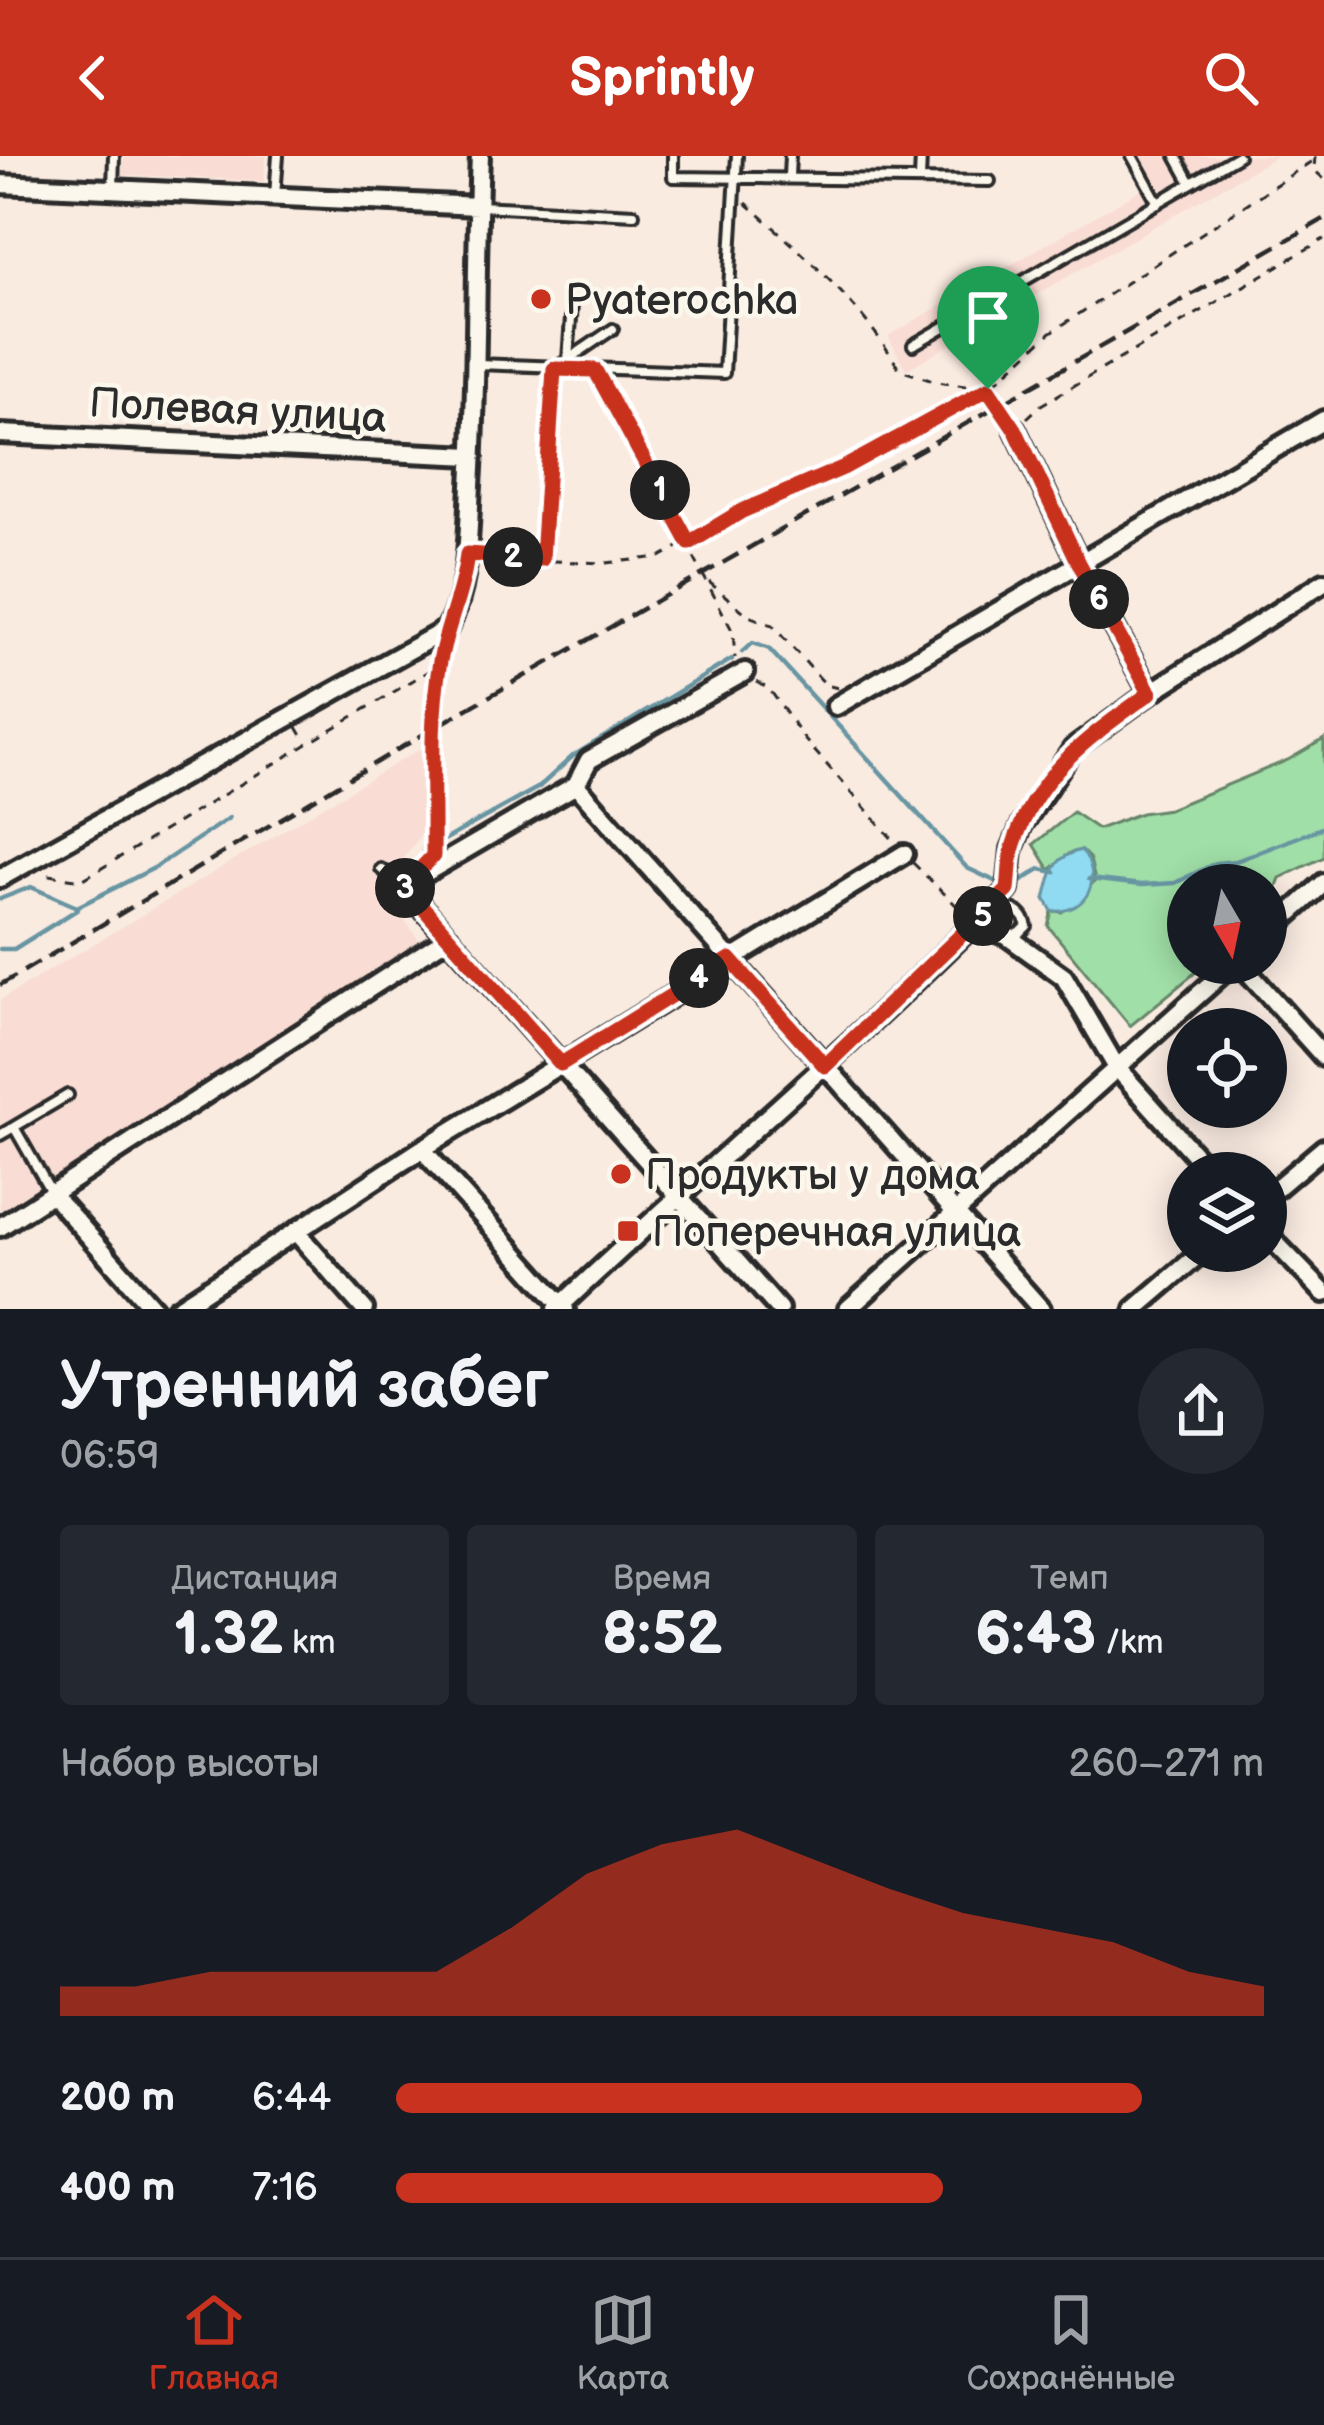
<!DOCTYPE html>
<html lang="ru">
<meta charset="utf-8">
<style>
:root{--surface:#171b24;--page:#242831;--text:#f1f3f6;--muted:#9ea1a6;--line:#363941;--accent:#c8321e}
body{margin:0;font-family:"Balsamiq Sans",sans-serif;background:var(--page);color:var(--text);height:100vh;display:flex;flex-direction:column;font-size:45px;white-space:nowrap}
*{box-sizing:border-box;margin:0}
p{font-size:39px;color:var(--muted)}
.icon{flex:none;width:66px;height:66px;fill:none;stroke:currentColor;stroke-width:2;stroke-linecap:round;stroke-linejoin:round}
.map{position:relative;height:1153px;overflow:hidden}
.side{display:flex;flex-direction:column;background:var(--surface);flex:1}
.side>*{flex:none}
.needle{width:78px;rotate:171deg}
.buttons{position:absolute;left:1167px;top:708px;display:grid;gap:24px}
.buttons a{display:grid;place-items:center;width:120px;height:120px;border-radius:50%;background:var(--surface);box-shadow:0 6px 30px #0003;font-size:60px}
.pin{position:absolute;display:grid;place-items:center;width:102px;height:102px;color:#fff;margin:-123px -51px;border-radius:50% 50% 50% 0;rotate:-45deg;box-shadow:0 0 12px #0007}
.pin .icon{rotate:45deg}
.km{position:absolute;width:60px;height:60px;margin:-30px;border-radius:50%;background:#222;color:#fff;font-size:33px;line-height:60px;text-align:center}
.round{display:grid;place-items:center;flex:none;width:126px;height:126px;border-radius:63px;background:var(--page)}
.headline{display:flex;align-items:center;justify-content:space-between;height:204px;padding:0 60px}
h1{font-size:66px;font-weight:700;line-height:90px}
.stats{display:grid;grid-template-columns:repeat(3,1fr);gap:18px;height:204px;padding:12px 60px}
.stats div{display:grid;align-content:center;border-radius:12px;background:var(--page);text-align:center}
.stats b{font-size:60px;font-weight:700}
.stats small{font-size:33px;font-weight:400}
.stats p{font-size:33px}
.chart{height:336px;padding:24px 60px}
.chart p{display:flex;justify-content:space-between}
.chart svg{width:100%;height:216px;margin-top:12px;fill:var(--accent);opacity:.7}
ul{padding:0 60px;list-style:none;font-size:39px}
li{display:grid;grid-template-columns:192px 144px 1fr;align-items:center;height:90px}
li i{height:30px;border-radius:15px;background:var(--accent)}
header{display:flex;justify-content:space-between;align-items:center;height:156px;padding:0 60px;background:var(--accent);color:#fff;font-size:54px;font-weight:700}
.menu{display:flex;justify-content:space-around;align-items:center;height:168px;border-top:3px solid var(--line);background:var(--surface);font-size:33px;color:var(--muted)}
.menu a{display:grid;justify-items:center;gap:6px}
.menu .on{color:var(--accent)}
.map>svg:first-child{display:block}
</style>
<header><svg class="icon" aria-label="back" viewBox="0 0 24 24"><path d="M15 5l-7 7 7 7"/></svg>Sprintly<svg class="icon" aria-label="search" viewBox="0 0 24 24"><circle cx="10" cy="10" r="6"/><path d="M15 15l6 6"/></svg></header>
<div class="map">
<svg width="1324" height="1153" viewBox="0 0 1324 1153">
<rect width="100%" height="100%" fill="#faebe1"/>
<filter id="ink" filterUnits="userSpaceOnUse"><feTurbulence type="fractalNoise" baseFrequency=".00833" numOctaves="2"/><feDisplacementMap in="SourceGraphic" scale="24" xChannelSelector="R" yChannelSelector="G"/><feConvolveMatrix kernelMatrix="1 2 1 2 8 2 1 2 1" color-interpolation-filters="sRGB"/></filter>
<g filter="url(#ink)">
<path fill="#f9ddd4" d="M124,0h142l-2,25 -142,-6z
M1124,0h153l-371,214 -18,-34 254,-147z
M423,591l4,6 -5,80 -39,55 42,61 -425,267v-216z"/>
<path fill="#a0dfa7" stroke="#668569" stroke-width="3" d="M1324,583v118l-44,21 -14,37v-30h-78v78h19l-77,63 -82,-100 4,-15 10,1 33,-31 -5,-22 -9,-9 -11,3 -20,17 -16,-26 39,-32 25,17 43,-16 28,-4 119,-49z"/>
<path fill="#90dbf1" stroke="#6895a2" stroke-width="3" d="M1081,694c23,25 8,64 -29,61l-7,-12c7,-26 6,-41 36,-49z"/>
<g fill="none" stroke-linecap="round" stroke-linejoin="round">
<path stroke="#6895a2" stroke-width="4.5" d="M742,496l11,-9 16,6 198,219 32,15
M444,684l95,-53 34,-31 159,-97
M404,717l19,-18 9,-86
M1089,723l53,6 33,-2 41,-20 20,-2 88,-34
M1017,728l23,-15 15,3
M0,743l31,-12 46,20 77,-39 75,-50
M0,793h14l64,-40"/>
<g stroke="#2b2b2b" stroke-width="16">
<path id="service" d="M673,0v21l317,4
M1132,0l26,47
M1176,0l15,27
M789,20l1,-20
M920,23l1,-23
M113,32l1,-32
M275,40l3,-40
M479,50l155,8
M913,189l325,-189
M568,204l4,-56
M478,208l246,9 13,-217
M468,398l74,5 12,-190 59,-40
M381,713l21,16
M995,753c15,-4 28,2 32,17l-7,7 -11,3
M14,971l54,-32
M0,979l14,-8 36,63"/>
</g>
<g stroke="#2b2b2b" stroke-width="26">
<path id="minor" d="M0,28l478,22
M1015,273l64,134 71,130
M0,278l473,22
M745,516l-156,88 -13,25 -173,101 376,423
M836,550l488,-286
M576,629l465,524
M0,722l447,-249c23,-43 21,-95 24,-143 7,-110 4,-220 9,-330
M975,768l32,12 57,41 53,91 94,105
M1266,779l58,-52
M1240,807l84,94
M422,993l143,160
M52,1038l102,115
M1266,1041l58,-49
M0,1071l449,-290
M296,1076l68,77
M1266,1077l58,60
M177,1153l245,-160 482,-295
M557,1153c149,-141 307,-272 451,-419l4,-41 10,-24 51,-76 77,-56 174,-111
M848,1153l386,-346
M1135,1153l68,-58"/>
</g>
<path stroke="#2b2b2b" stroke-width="3" stroke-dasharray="9 9" stroke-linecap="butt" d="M1315,0l-1,14 10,9
M746,47c56,49 117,103 154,167l36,12 52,7 18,25
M602,226l131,250 2,26
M1027,262l14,-13 283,-166
M552,405l54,2 54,-6 82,-46 103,-44 143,-78 62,-56 262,-172
M709,426l40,34 23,9 54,60 12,3
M757,526l13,8 35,50 90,102
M297,571l10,17
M433,692l1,-120 6,-62
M913,707l49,48
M49,719l33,5 358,-216 3,-14"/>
<use href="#service" stroke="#fbf7ec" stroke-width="8"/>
<use href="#minor" stroke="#fbf7ec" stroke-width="16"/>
<path stroke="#2b2b2b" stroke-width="4.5" stroke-dasharray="18 9" stroke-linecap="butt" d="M0,829l434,-257 890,-509"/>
</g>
</g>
<g fill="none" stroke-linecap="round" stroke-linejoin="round" filter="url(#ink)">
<g stroke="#fff" stroke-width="24">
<path id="route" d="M554,213l41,1 94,173 53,-32 103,-44 143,-78 27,40 64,134 71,130c-59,43 -112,77 -136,151 -5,14 -4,31 -6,46l-183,176 -95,-107 -169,105 -157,-178 29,-30c1,-64 -4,-131 7,-195 7,-37 23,-69 27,-107l75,5z"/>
</g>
<use href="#route" stroke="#c8321e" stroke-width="15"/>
</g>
<g fill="#c8321e" stroke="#fbf7ec" stroke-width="4.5">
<circle cx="541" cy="143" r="12"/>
<circle cx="621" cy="1018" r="12"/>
<rect x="616" y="1063" width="24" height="24" rx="6"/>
</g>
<g text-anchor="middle" stroke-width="9" stroke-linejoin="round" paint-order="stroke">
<g font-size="42" fill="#2b2b2b" stroke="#fbf7ec" text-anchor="start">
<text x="565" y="158">Pyaterochka</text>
<text x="645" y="1033">Продукты у дома</text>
<text x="652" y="1090">Поперечная улица</text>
</g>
<g font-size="42" fill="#2b2b2b" stroke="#fbf7ec">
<text transform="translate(238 253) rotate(3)" y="15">Полевая улица</text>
</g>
</g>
</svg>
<div class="buttons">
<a><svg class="needle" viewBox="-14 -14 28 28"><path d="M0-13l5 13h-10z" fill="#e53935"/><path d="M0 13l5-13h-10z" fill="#9ea1a6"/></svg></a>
<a><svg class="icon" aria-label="locate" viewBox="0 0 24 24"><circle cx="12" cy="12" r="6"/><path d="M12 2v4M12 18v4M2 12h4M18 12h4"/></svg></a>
<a><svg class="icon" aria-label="layers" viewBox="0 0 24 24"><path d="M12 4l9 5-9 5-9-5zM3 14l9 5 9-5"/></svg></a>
</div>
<div class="pin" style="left:988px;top:233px;background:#1e9e55"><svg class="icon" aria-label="arrive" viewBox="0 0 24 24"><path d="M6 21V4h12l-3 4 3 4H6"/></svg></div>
<b class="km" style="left:660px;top:334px">1</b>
<b class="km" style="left:513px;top:401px">2</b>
<b class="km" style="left:405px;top:732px">3</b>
<b class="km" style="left:699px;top:822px">4</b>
<b class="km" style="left:983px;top:760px">5</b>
<b class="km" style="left:1099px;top:443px">6</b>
</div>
<section class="side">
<div class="headline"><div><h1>Утренний забег</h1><p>06:59</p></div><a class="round"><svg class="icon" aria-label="share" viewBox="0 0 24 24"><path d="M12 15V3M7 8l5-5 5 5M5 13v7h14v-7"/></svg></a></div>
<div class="stats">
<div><p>Дистанция</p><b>1.32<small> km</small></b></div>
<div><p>Время</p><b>8:52</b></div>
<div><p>Темп</p><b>6:43<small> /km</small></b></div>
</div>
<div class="chart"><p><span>Набор высоты</span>260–271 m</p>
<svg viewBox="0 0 160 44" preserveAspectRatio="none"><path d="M0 44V38L10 38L20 35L30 35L40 35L50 35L60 26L70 15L80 9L90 6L100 12L110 18L120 23L130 26L140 29L150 35L160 38V44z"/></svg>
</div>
<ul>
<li><b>200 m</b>6:44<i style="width:86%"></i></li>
<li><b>400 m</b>7:16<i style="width:63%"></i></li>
</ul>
</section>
<nav class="menu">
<a class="on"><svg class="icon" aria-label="home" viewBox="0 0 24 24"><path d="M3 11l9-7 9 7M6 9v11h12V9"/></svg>Главная</a>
<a><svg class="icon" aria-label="map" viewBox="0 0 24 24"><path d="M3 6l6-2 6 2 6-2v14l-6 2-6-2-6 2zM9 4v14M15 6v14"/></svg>Карта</a>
<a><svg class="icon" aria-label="saved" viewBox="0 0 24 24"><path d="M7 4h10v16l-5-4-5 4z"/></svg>Сохранённые</a>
</nav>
